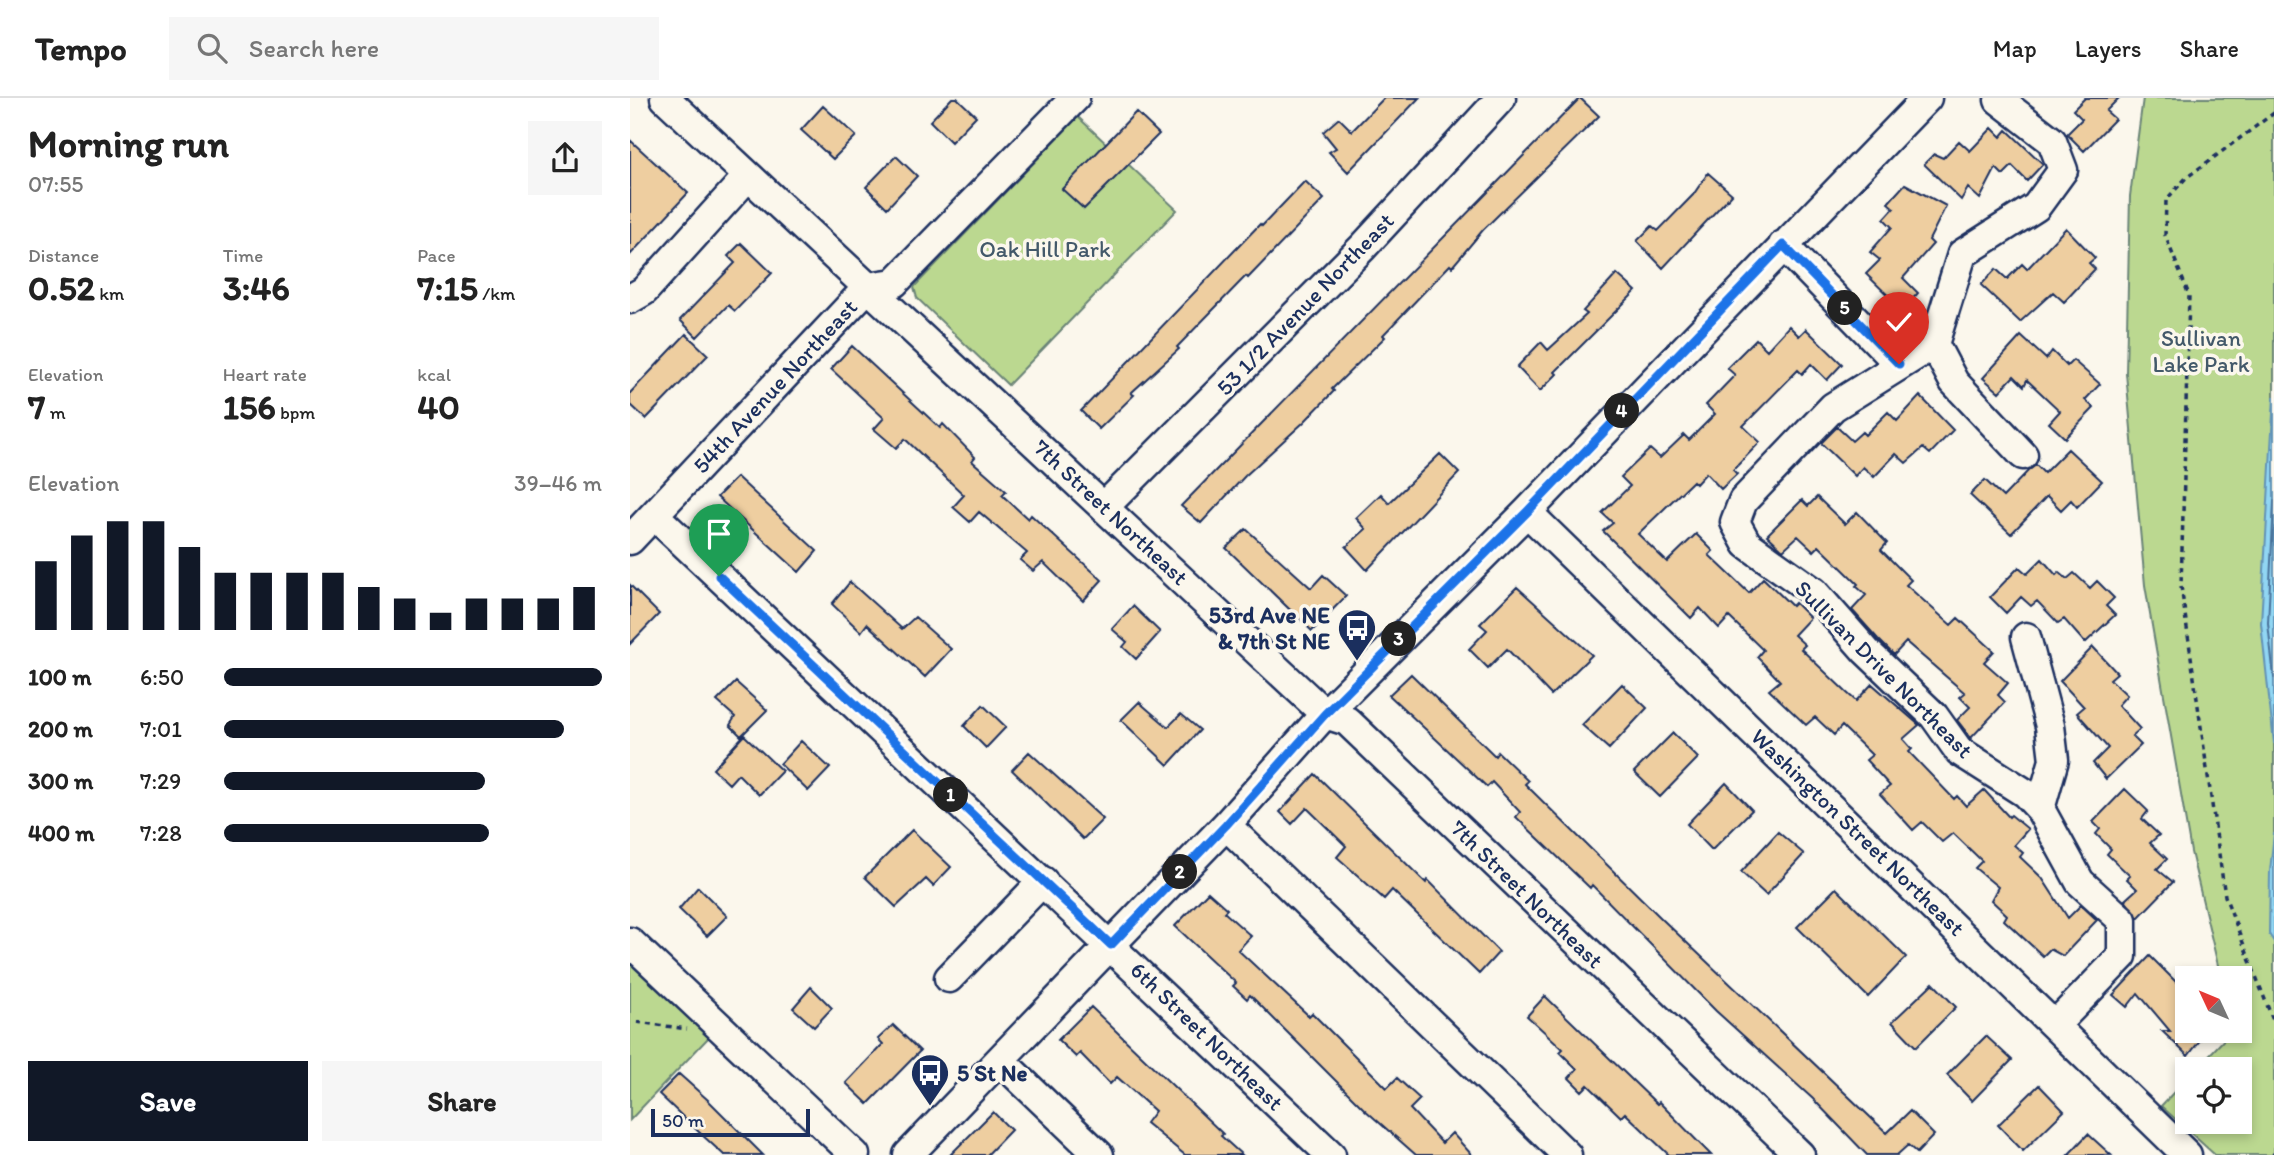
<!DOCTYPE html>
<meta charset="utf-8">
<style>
:root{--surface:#fff;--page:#f6f6f6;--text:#222;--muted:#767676;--line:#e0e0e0;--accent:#111827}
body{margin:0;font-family:Itim,sans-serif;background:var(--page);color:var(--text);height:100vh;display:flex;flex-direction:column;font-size:26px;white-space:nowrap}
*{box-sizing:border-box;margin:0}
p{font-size:23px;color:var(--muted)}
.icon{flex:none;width:38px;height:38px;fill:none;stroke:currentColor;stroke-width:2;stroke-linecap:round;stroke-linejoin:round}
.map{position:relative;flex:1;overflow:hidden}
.details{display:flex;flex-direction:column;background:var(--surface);width:630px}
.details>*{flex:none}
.needle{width:46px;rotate:314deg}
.fabs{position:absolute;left:1545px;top:868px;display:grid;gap:14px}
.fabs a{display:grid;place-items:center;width:77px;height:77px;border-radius:0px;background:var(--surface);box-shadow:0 4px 10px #0003;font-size:35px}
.scale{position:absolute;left:21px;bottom:18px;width:159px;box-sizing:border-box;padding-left:7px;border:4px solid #1b2f5e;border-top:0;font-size:19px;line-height:24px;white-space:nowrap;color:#1b2f5e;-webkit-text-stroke:5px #fbf7ec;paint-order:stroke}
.pin{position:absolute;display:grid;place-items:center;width:60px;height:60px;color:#fff;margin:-72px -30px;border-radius:50% 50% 50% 0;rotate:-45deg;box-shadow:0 0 7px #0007}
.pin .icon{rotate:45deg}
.km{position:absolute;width:35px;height:35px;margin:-18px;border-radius:50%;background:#222;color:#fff;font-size:19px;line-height:35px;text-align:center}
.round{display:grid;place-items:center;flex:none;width:74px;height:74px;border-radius:0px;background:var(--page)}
.overview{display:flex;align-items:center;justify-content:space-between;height:119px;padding:0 28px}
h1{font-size:38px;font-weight:800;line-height:52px}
.stats{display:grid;grid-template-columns:repeat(3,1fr);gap:10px;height:119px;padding:7px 28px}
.stats div{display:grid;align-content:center}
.stats b{font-size:35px;font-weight:800}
.stats small{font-size:19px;font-weight:400}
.stats p{font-size:19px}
.chart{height:196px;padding:14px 28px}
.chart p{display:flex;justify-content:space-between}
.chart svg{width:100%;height:126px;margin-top:7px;stroke:var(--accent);stroke-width:6}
.button{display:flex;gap:14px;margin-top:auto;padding:14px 28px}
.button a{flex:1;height:80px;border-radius:0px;background:var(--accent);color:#fff;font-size:28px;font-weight:800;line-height:80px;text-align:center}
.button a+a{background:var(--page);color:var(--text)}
ul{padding:0 28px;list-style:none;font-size:23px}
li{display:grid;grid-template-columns:112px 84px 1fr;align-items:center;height:52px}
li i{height:18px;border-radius:9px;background:var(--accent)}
header{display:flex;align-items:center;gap:42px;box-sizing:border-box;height:98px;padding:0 35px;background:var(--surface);border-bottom:2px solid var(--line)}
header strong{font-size:33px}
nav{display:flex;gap:38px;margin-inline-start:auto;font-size:24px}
.search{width:490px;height:63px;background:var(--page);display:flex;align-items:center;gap:18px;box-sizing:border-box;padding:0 24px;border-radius:0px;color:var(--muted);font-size:26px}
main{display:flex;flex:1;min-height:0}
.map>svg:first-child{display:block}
</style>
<header>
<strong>Tempo</strong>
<div class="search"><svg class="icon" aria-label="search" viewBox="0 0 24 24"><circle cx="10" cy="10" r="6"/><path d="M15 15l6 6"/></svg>Search here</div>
<nav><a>Map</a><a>Layers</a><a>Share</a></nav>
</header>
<main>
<section class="details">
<div class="overview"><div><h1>Morning run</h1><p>07:55</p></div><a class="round"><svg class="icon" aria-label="share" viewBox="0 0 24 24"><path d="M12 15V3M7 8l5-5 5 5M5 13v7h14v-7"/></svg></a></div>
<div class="stats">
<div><p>Distance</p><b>0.52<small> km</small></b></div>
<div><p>Time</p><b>3:46</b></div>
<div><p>Pace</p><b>7:15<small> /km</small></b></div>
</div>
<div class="stats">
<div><p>Elevation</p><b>7<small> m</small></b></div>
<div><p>Heart rate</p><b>156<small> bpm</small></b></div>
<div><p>kcal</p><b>40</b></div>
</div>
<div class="chart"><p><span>Elevation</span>39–46 m</p>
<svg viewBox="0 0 160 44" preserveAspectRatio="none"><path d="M5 44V20M15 44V11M25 44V6M35 44V6M45 44V15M55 44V24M65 44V24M75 44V24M85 44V24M95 44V29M105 44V33M115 44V38M125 44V33M135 44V33M145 44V33M155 44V29"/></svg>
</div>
<ul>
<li><b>100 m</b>6:50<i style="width:100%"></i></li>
<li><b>200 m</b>7:01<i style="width:90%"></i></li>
<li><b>300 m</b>7:29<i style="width:69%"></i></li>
<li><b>400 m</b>7:28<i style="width:70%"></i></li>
</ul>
<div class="button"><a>Save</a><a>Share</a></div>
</section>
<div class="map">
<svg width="1644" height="1057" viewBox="0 0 1644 1057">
<rect width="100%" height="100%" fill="#fbf7ec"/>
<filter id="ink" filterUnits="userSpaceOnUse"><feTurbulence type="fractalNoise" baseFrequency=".0143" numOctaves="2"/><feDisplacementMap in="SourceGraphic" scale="14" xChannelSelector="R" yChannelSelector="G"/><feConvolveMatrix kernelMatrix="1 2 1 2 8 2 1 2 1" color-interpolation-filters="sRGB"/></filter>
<g filter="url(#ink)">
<path fill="#bbd890" stroke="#6b8477" stroke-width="2" d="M1513,0h131v1057h-59l-54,-49 26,-28 1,44h52v-53h-44l36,-38h8v-53h-19l-30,-126 -46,-267 -19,-212 4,-177z
M448,19l99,93 -169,175 -91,-87 -3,-11z
M0,863l79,76 -79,83z"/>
<path fill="#91d6f3" stroke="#6293b7" stroke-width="2" d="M1644,298v348l-13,-121z
M1644,735v109l-5,-8 1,-63z"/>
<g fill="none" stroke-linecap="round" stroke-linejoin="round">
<path stroke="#4a729a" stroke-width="2" d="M1644,403l-6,122 6,55"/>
</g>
<path fill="#eecea0" stroke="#1b2f5e" stroke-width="2" d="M322,0h5l19,18 -25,26 -21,-21z
M754,0h35l-71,74 -19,-20 7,-4 -13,-16 16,-14 13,13z
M950,0l19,18 -116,114 -31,37 -2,-2 -67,70 2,2 -53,52 2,2 -30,31 -59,54 -44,47 -20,-17z
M1455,0h34l-13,13 9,8 -31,32 -17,-17 15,-15 -9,-9z
M193,8l33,30 -23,23 -32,-29z
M506,14l23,22 -75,75 -22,-20z
M1362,30l9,9 6,-7 36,34 -16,17 -15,-15 -9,9 -7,-7 -16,31 -12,-11 -7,12 -37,-36 10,-10 9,4 16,-17 11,10z
M0,42l58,53 -58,62z
M266,58l21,20 -30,32 -21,-21z
M1078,75l24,21 -69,74 -26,-27 15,-15 6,5 35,-36z
M675,83l19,18 -76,79 -2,-2 -69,71 2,2 -48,44 3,2 -35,34 -18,-18 179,-187 2,2z
M1275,86l41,22 -17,34 4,4 -30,34 15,15 -15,17 -37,-36 14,-14 -10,-8 22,-25 -8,-8 10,-11 -6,-5z
M1436,130l29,30 -6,5 6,6 -31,33 -11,-10 -33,30 -39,-37 15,-16 11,10 15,-15 5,5z
M111,145l31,30 -37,38 -7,-6 -31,32 -17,-17 55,-57 -7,-7z
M987,176l19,17 -81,81 2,2 -17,17 -23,-24 24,-25 7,8 39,-36 -4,-3z
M1159,228l10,10 7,-7 36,35 -15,16 -16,-16 -9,10 -4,-4 -55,56 17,16 -27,28 4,4 -16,15 -15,-16 -10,11 -3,-3 -55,53 29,28 29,-28 17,17 -4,4 40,38 14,-15 29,28 3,-3 15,15 -16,17 11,10 -4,4 45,43 10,9 16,-17 47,41 -16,14 9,10 -3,3 45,47 3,-3 9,10 18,-16 25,27 2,-2 17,14 -14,16 9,8 -3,4 22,21 26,40 13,-13 16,15 -34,36 -13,-7 -7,7 -39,-36 3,-5 -16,-15 7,-13 -23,-19 7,-7 -29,-28 -11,9 -20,-20 -9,8 -33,-36 10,-8 -24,-26 6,-5 -30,-29 -8,9 -19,-18 -9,8 -37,-35 11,-9 -23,-24 6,-7 -34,-33 -10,11 -19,-20 -9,10 -88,-87 10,-8 -11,-10 28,-27 -9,-9 29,-28 10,9 24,-23 5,5 26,-26 -9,-9 29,-30 -8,-7 29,-29 11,11z
M56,236l22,21 -62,64 -16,-15v-11z
M1391,238l25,23 6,-8 15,15 6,-6 27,24 -15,16 9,8 -29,30 -16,-15 11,-12 -33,-31 -3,6 -10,-10 -15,16 -16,-14z
M222,248l88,82 3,-4 32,33 -3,4 34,30 -4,4 26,24 3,-4 71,65 -19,21 -40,-39 -10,9 -13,-11 7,-7 -48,-41 -9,10 -17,-15 11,-12 -59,-56 -9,9 -22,-19 10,-11 -53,-49z
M1290,298l33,34 -23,24 -7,-6 -17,15 -10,-9 -22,23 -11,-10 -8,9 -34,-33 16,-16 15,14 10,-9 3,3 23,-23 9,9z
M1438,351l34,32 -25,26 -6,-7 -10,10 -14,-14 -36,38 -41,-39 15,-15 18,17 25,-26 8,-6 8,8z
M810,356l19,19 -92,97 -21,-23 20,-18 -10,-11 25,-24 8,9z
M107,379l80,74 -18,21 -82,-75z
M1187,399l28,27 12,-12 30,31 -6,7 30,30 -5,5 45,40 7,-7 36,33 -10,11 24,21 -10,12 7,7 -34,36 -14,-18 13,-13 -10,-10 5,-4 -59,-51 -12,13 -16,-16 -26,-29 14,-15 -10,-9 2,-2 -39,-38 -5,5 -16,-15 -15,14 -16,-15 35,-35 6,6z
M616,431l65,59 12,-13 23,21 -34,35 -86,-83z
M1412,461l14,16 3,-3 8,7 7,-6 16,15 7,-7 17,17 -8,8 9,9 -30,28 -21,-24 -6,4 -21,-22 -6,5 -10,-9 -15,16 -16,-16 29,-30 8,7z
M220,484l52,47 13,-12 36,32 -26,28 -58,-53 -6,8 -29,-28z
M0,487l29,29 -29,30z
M887,489l75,68 -41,40 -44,-46 -19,19 -19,-19 18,-19 -7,-6z
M503,508l27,26 -24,27 -13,-12 4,-5 -15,-13z
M1463,549l24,26 -7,6 17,16 -9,10 22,24 -8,7 9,9 -35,34 -13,-16 15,-15 -31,-35 7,-6 -24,-26z
M781,576l84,82 3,-4 30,29 -3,3 138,136 224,213 23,-22 24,24 -17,18 -9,-8 -11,10h-30l-54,-56 -97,-88 -124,-126 -2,3 -74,-71 4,-5 -28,-30 -5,5 -98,-92z
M106,584l31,28 -26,26 -11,-11 5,-8 -18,-16z
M992,586l25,24 -38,41 -27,-24z
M509,604l29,25 13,-13 19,16 -32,35 -47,-45z
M353,607l23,22 -20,21 -22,-22z
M1043,635l25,25 -38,39 -26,-25z
M114,637l38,36 -23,24 -21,-21 -9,10 -16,-15z
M171,643l29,27 -22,23 -28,-27z
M399,654l74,67 -20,20 -71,-69z
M685,676l111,109 2,-3 71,72 -20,22 -87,-84 -8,9 -47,-42 9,-11 -39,-38 -15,16 -12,-12z
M1096,685l26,27 -40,40 -25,-26z
M1495,691l23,22 -6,8 17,16 -9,8 17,16 -10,10 16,13 -35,36 -13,-18 12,-11 -10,-10 3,-3 -23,-22 4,-5 -15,-15 4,-5 -7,-7z
M282,732l39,37 -18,19 -7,-7 -30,28 -31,-30z
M1148,734l26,22 -38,41 -25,-23z
M68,789l29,29 -20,20 -28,-27z
M1206,790l70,69 -38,40 -71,-70z
M578,794l19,17 -3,3 27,24 -13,14 71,66 3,-3 75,75 10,-10 23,21 -10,10 32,34 10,-10 20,22h-56l-52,-46 -114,-114 -3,4 -14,-13 3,-3 -61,-57z
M1520,858l38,38v37h19l-19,25 -26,-25h8l-32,-38 -11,14 -14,-12z
M1303,885l23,24 -40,40 -24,-25z
M181,889l21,21 -18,19 -21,-19z
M915,898l112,108 2,-2 52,53h-42l-44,-42 -4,4 -33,-32 -6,6 -13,-13 8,-9 -17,-17 3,-3 -36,-33z
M461,909l132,127 -2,2 21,19h-57l-39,-32 9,-12 -38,-34 -7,7 -30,-31 -4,4 -18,-17z
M263,927l27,26 -52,53 -22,-21 37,-39 -5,-5z
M1356,938l26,24 -40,41 -25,-26z
M49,976l29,26 55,55h-39l-23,-21 -42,-40z
M1409,987l25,26 -41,40 -25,-26z
M363,1014l18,18 -24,25h-37z
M1458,1036l23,21h-43z"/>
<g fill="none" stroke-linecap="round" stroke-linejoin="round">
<g stroke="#1b2f5e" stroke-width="33">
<path id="minor" d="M35,0l660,616 22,7 453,434
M1369,2l53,41 11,29 -27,37 -74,47 -28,90 -101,63 -90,94 -8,21 12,22 67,48 52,59 68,65 25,35 66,42 15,16 40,73 42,38v36l-66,68
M1153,147l116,119
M0,201l14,-8 104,-115
M1304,246l20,38 69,73
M475,408l258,-259 138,-149
M897,414l660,643
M24,417l677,640
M0,442l238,-253 26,-4 181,-185
M1396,539l24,89 4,34 -14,49
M596,727l341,330
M0,844l225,213
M319,880l94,-97
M370,962l99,95
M278,1057l318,-330 99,-111 202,-202 400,-414"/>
</g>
<path stroke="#1b2f5e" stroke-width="3.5" stroke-dasharray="5 5" stroke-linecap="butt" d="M1644,15l-88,65 -20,22 -1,35 24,60 -8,291 44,310 49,127
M7,924l50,7
M1643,1057l1,-2"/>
<use href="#minor" stroke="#fbf7ec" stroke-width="28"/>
</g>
</g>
<g fill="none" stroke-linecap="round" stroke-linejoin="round" filter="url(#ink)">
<g stroke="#fff" stroke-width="14">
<path id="route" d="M89,478l392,369 115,-120 99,-111 202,-202 256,-267 116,119"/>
</g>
<use href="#route" stroke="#1a73e8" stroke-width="9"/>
</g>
<defs>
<g id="bus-pin" transform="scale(2.0125)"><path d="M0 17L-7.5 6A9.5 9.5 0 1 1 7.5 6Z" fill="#1b2f5e" stroke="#fbf7ec"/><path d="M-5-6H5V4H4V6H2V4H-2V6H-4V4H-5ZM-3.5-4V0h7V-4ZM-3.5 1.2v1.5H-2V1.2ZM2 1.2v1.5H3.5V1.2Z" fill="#fff"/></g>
</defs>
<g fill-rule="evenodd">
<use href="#bus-pin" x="727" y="530"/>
<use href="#bus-pin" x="300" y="975"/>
</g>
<g text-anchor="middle" stroke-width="7" stroke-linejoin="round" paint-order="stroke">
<g font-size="23" fill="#43596a" stroke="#fbf7ec">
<text x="415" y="159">Oak Hill Park</text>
<text x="1571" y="248">Sullivan<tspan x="1571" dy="26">Lake Park</tspan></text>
</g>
<g font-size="23" fill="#1b2f5e" stroke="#fbf7ec">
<text transform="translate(675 206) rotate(-46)" y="8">53 1/2 Avenue Northeast</text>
<text transform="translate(145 288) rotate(-47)" y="8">54th Avenue Northeast</text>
<text transform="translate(481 414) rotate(43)" y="8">7th Street Northeast</text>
<text transform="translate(1254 571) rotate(45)" y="8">Sullivan Drive Northeast</text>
<text transform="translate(1228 734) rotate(44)" y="8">Washington Street Northeast</text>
<text transform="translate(897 796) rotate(44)" y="8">7th Street Northeast</text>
<text transform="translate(577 938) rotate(44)" y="8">6th Street Northeast</text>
</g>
<g font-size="23" font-weight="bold" fill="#1b2f5e" stroke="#fbf7ec" text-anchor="end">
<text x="700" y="525">53rd Ave NE<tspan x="700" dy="26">&amp; 7th St NE</tspan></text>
<text x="327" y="983" text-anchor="start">5 St Ne</text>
</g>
</g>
</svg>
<div class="fabs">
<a><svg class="needle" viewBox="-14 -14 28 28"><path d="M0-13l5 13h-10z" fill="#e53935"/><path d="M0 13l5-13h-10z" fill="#767676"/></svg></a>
<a><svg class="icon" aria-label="locate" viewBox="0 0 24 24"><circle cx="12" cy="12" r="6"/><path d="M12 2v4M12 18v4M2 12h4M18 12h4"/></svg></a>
</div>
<div class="scale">50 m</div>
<div class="pin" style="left:89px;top:478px;background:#1e9e55"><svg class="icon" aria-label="arrive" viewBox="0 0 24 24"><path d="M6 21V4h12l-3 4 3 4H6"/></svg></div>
<div class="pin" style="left:1269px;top:266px;background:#d93025"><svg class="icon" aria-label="check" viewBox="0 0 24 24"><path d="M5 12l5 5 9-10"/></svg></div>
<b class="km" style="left:321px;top:697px">1</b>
<b class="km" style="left:550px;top:774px">2</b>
<b class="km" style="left:769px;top:541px">3</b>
<b class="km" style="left:992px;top:313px">4</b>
<b class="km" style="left:1215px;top:210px">5</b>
</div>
</main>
